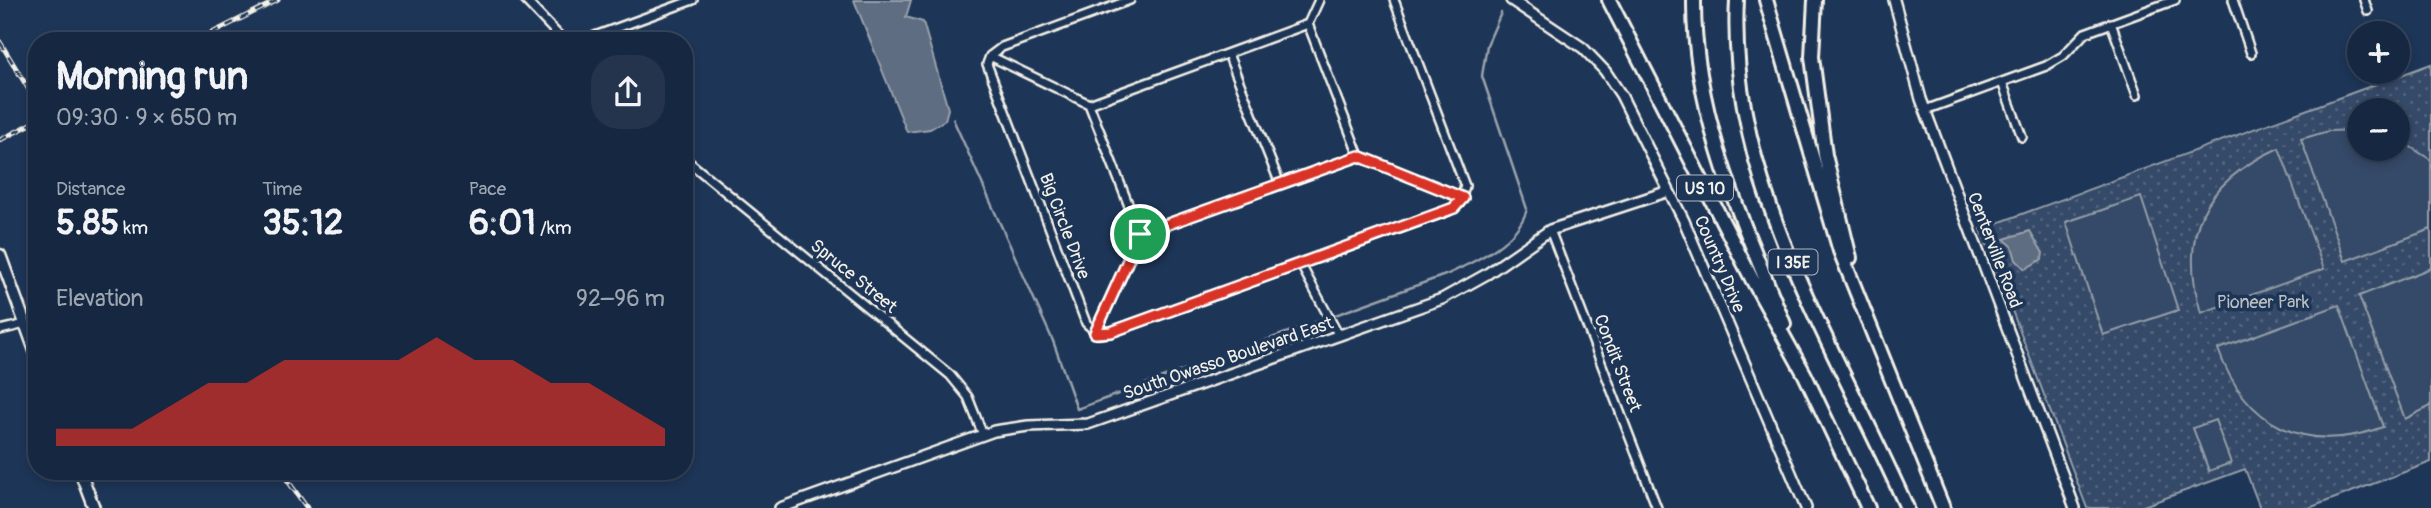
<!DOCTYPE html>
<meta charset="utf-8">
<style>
:root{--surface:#162841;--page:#23344c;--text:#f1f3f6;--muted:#9ea6b1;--line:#35445a;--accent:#d93025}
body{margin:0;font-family:Pangolin,sans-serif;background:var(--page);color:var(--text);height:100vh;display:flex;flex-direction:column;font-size:26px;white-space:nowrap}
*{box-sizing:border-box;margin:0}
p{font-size:23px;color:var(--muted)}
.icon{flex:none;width:38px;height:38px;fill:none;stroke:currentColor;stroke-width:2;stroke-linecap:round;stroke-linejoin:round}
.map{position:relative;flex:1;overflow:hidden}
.drawer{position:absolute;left:28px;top:32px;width:665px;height:448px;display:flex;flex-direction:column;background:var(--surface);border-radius:28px;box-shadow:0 4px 10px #0003,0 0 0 2px var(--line)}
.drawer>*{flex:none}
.controls{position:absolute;left:2347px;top:21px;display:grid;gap:14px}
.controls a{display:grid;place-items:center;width:63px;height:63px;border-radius:50%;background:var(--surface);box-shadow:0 4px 10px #0003,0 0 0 2px var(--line);font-size:35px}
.pin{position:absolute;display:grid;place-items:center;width:60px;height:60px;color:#fff;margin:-30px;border:4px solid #fff;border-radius:50%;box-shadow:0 2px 7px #0007}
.round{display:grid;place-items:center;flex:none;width:74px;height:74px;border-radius:28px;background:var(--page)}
.overview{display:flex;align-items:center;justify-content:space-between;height:119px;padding:0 28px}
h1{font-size:38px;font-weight:800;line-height:52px}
.stats{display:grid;grid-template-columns:repeat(3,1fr);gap:10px;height:119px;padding:7px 28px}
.stats div{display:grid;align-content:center}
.stats b{font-size:35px;font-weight:800}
.stats small{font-size:19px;font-weight:400}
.stats p{font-size:19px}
.chart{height:196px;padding:14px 28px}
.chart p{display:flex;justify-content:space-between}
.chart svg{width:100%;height:126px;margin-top:7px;fill:var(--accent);opacity:.7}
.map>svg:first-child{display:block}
</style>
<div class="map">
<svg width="2431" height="508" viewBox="0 0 2431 508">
<defs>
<pattern id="park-dots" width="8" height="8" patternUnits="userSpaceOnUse" patternTransform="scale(1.75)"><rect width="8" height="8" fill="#354a67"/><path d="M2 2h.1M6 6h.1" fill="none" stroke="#53657d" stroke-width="1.8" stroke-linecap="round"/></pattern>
</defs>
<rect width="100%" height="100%" fill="#1d3557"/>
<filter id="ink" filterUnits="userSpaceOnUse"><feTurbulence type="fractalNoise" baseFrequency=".0143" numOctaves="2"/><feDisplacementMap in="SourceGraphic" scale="14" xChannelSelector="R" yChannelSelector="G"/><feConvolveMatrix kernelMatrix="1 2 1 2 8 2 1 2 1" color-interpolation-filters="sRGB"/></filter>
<g filter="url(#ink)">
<path fill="url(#park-dots)" stroke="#949ea8" stroke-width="2" fill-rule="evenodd" d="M2431,64v398l-122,46h-49l-15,-39 -107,39h-51l-106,-279zM2359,110h39v39h-39z"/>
<path fill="#354a67" stroke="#949ea8" stroke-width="2" d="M2359,130v19h39v-10l33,21v69l-86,32 -44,-122 28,-8z
M2279,148l45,121 -123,44c-23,-80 2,-131 78,-165z
M2141,197l37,113 -75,25 -37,-113z
M2431,268v138l-26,13 -46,-123z
M2339,305l44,122c-77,28 -137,0 -165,-78z
M2215,420l16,43 -22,8 -16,-43z"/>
<path fill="#5e6d82" stroke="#9aa2ab" stroke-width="2" d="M854,0h57l-5,17 17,5 25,87 -3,11 -15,9 -23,3z
M2030,231l13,22 -1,6 -17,10 -9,-9 -4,-14 -8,-7z"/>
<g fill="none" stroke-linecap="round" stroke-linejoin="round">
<path stroke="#9aa2ab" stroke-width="2.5" d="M953,119l100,222 24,68 371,-135c28,-13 70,-32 79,-65l-45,-133 5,-31 14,-32"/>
<g stroke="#f4f1e8" stroke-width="12">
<path id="minor" d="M525,0l38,40
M1130,0l-128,47 -12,9 -3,8 99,259 12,11 13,-2 337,-121 11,-7 6,-18 -71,-186
M2233,0l18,53
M2364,0l4,11
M2111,23l26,72
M1308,24l51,132
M584,40l109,-40
M1228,54l52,130
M990,56l99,48 51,130 -45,99
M2002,82l20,55
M1089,104l219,-80 11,-24
M1925,110l121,-44 17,-10 22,-23 90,-33
M684,158l266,217 18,22 15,38
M1550,230l107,278
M1140,234l219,-78 104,42
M1301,265l38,71
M0,330l25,-6"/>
</g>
<g stroke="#f4f1e8" stroke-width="14">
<path id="tertiary" d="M1511,0l72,48 22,23 16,24 63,126 122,287
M1894,0l27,99 154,409
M780,508l214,-77 34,-5 60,-2 354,-125 45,-25 63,-44 119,-39"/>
</g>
<g stroke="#f4f1e8" stroke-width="15">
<path id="secondary" d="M0,255l37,101
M80,471l14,37"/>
</g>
<g stroke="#f4f1e8" stroke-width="18">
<path id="motorway" d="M1609,0l143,279 53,96 63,133
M1694,0c-1,114 48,221 90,324
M1737,0c-10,184 99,346 170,508
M1766,0l74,251 103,257
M1815,0l-3,57 13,98 25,103"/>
</g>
<use href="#minor" stroke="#1d3557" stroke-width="7"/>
<use href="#tertiary" stroke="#1d3557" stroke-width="9"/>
<use href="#secondary" stroke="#1d3557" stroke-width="10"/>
<use href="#motorway" stroke="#1d3557" stroke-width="12"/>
<g stroke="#f4f1e8" stroke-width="5">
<path id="rail" d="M198,40l80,-40
M0,42l37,61
M0,140l37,-19
M281,471l26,37"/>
</g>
<use href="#rail" stroke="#1d3557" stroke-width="2.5" stroke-dasharray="8" stroke-linecap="butt"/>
</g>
</g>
<g fill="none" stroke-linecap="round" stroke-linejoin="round" filter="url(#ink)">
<g stroke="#fff" stroke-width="14">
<path id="route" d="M1359,156l104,42 -9,10 -343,124 -16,1 45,-99z"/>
</g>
<use href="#route" stroke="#d93025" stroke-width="9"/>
</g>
<g text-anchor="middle" stroke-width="7" stroke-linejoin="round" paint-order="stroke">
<g fill="#1d3557" stroke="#b4b9bc" stroke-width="2">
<rect x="1677" y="175.5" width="56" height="25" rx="5"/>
<rect x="1768.5" y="249.5" width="49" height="25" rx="5"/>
</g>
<g font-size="16" font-weight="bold" fill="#f4f1e8">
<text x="1705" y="194">US 10</text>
<text x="1793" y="268">I 35E</text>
</g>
<g font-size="18" fill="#f4f1e8" stroke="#1d3557">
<text transform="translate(1065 226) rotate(69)" y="6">Big Circle Drive</text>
<text transform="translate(1995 250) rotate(69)" y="6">Centerville Road</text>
<text transform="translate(1720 264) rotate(67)" y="6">Country Drive</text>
<text transform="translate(854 276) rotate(39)" y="6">Spruce Street</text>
<text transform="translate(1228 358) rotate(-19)" y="6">South Owasso Boulevard East</text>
<text transform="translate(1618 363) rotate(69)" y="6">Condit Street</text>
</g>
<g font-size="18" fill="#bbbfc1" stroke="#1d3557">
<text x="2263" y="308">Pioneer Park</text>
</g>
</g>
</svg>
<div class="controls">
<a>+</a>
<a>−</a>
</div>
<div class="pin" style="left:1140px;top:234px;background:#1e9e55"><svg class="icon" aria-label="arrive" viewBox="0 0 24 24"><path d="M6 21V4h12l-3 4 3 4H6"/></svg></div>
<section class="drawer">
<div class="overview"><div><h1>Morning run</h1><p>09:30 · 9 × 650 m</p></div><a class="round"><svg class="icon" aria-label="share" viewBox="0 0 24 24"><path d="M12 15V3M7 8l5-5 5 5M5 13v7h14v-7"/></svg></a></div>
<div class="stats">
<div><p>Distance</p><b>5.85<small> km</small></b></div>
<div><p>Time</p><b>35:12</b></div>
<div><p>Pace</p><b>6:01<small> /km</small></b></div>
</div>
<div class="chart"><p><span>Elevation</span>92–96 m</p>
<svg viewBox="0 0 160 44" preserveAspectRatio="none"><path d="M0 44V38L10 38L20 38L30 30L40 22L50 22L60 14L70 14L80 14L90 14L100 6L110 14L120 14L130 22L140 22L150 30L160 38V44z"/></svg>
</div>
</section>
</div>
